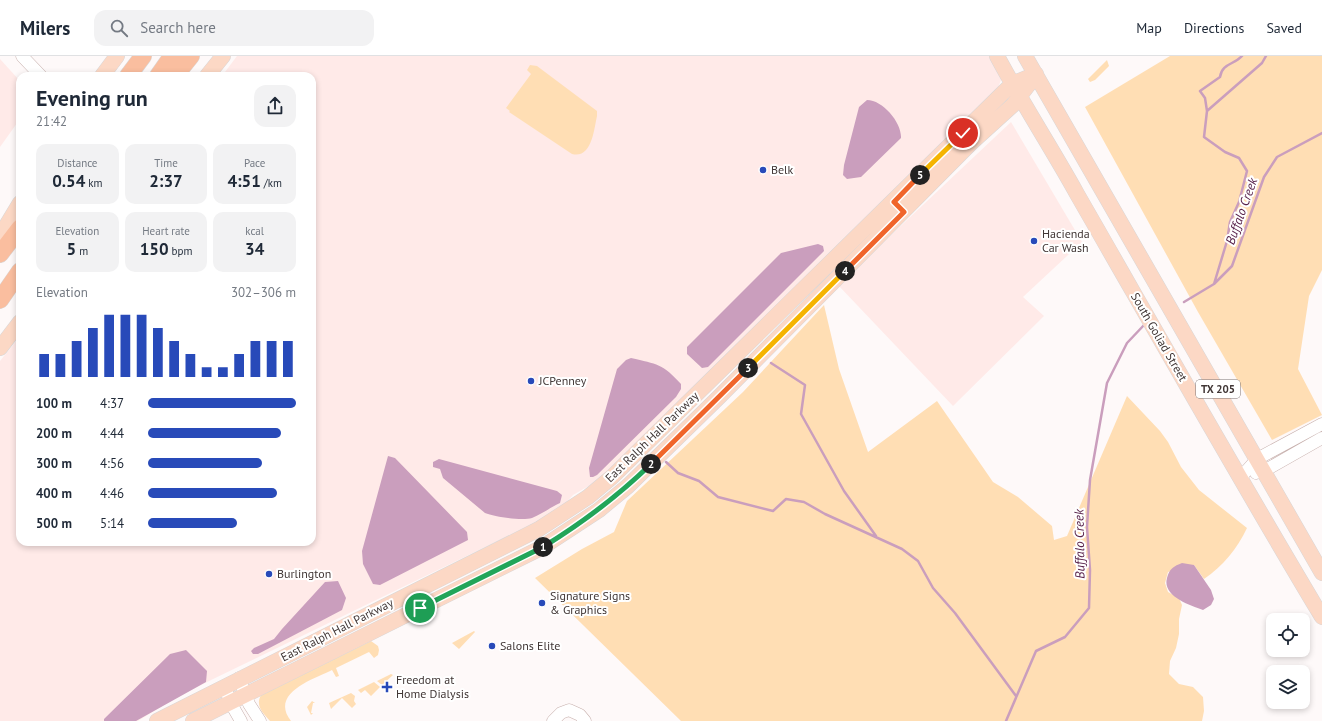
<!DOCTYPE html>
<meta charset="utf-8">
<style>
:root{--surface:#fff;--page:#f2f2f3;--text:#1f2937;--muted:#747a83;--line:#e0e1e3;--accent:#284ab9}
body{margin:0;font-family:"PT Sans",sans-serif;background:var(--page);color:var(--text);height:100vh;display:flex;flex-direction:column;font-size:15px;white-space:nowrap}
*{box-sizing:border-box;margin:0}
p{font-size:13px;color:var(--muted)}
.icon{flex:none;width:22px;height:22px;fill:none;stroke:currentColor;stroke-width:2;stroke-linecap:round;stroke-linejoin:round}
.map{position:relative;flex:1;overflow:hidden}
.drawer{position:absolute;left:16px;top:16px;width:300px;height:474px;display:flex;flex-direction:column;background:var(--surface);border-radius:12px;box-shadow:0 2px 6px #0003}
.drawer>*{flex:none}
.fabs{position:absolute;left:1266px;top:557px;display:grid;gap:8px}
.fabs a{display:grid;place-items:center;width:44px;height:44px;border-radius:8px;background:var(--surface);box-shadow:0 2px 6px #0003;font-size:20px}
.pin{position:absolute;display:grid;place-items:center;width:34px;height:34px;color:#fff;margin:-17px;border:2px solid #fff;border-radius:50%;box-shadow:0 1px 4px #0007}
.km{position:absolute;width:20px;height:20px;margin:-10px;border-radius:50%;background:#222;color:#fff;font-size:11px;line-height:20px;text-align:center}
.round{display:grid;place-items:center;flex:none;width:42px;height:42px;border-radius:12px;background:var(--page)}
.overview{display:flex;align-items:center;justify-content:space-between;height:68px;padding:0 20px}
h1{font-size:22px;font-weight:700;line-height:30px}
.stats{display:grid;grid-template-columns:repeat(3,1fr);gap:6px;height:68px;padding:4px 20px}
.stats div{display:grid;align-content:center;border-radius:10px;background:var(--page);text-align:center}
.stats b{font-size:17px;font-weight:700}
.stats small{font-size:11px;font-weight:400}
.stats p{font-size:11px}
.chart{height:112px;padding:8px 20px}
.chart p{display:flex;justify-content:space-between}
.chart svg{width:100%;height:72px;margin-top:4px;stroke:var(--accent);stroke-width:6}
ul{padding:0 20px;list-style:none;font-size:13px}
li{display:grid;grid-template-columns:64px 48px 1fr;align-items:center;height:30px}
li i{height:10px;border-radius:5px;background:var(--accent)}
header{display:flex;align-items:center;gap:24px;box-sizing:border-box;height:56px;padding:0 20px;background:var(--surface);border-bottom:1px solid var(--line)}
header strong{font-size:19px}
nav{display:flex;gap:22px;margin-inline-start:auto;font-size:14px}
.search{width:280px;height:36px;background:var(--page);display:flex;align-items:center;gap:10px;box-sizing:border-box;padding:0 14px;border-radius:12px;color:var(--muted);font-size:15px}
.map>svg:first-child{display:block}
</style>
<header>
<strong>Milers</strong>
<div class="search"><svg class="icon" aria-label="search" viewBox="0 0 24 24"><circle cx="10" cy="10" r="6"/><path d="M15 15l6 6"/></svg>Search here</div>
<nav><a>Map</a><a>Directions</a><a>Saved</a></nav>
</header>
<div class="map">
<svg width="1322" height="665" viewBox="0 0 1322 665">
<rect width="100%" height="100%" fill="#fef9f9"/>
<path fill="#ffeae8" d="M237,0h754l11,21 -4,11 -399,392 -26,15 -9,10 -19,13 -336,163 -34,17 -37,23h-138v-360l20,-25v206h292v-466h-90z
M0,3l20,22v38l-20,28z
M1011,66l71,120 -59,55 21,19 -91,90 -115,-121z"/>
<path fill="#ffdeb4" d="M1170,0h152v214l-13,26 -11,73 24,46 -50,25 -74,-128 -113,-205z
M1107,4l2,6 -14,14 -5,2 -2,-3z
M530,9l7,1 60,45v5c-3,13 -5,43 -25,38l-63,-42 1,-1 -4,-3 25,-34 -4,-4z
M824,249l15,64 29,83 69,-51 56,81 25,15 34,29 2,14 13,-4 60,-140 33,35 8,11 13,25 18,23 48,38c-10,21 -24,38 -43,51l-10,-14 -26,7 -3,11 3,9 11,6 3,7 -3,14v15l-3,14 -6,13 -1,13 10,10 14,3 10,10 1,14 -2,10h-521l-146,-143 47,-29 32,-17 13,-31 116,-109z
M475,576l-16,17 -7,-6 22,-12z
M371,585l7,5 1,4 -1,5 -4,3 -5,-6 -33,16 3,8 -3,1 -4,-7c-18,9 -63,23 -41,51h-21c-7,-8 -15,-15 -9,-26z
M391,618l2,1 -11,10 -5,-4z
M374,626l6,5 -9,9 -6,-6 -4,3 -3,-3z
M351,637l4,3 -1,5 2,3 -4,4 -10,-10 -11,11 -2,-6z
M312,645l3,2h-2l-2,10h2l-2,2 -4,-8z"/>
<path fill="#ca9ebd" d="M867,44c16,0 35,23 34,38l-40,39 -14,2 -4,-4 1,-10 15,-58z
M818,188l5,2 1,5 -116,116 -6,1 -15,-14v-7l94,-94z
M631,302c26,6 32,6 50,26v5l-5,8 -79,78 -4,2h-3l-1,-9 28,-99 9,-9z
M388,400l7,2 72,74 1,8 -88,45 -7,-1 -10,-20 -1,-13z
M439,403l118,32 5,4 -2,8c-9,4 -18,11 -28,15 -10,3 -37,-1 -47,-5l-42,-35 -3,-9 -7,-2v-5z
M1182,507l12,2 17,25 3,9 -3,6 -8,5c-14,-5 -41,-14 -36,-32 2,-9 7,-12 15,-15z
M338,525l8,17 -4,12 -84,44h-5l-2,-3 3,-3 20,-9 8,-10 43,-47z
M186,594l21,21 -1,11 -70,39h-32v-2l66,-65z"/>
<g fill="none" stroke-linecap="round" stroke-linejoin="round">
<path stroke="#ca9ebd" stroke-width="2.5" d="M1207,55l-2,-13 -5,-7 20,-14c2,-14 14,-12 22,-21
M1214,228l13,-43 3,-19 9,-20 8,-31 -8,-13 -14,-6 -21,-15 3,-26 55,-48 4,-7
M1184,246l30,-18 18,-18 32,-89 13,-20 45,-24
M771,307l34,22 -4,29 43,77 32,45
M666,406l12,11 21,8 19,16 55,14 13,-12 18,3 21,12 77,35 16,12 15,27 22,25 61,83
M1006,665l30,-70 29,-14 24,-29 1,-38 -3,-43 3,-47 17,-97 20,-40 18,-19"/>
<g stroke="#c7b0ad" stroke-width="13">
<path id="minor" d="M22,0l19,20
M1256,417l8,-2 58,-33
M1241,421l16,-18 65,-35
M239,622l10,26 11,17
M225,630l5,16 11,19
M553,665l8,-8 8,-3 11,5 5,6"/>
</g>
<g stroke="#d9d7d7" stroke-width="16">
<path id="major" d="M997,0c25,47 54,91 80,138 81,141 161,283 245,423
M1025,0l297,517
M102,20l15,-20
M207,20l16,-20
M0,180l20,-33
M0,292l20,-26
M157,665l382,-192 49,-32 24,-20 400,-393 24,-10
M193,665l348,-173 58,-38 29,-24 91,-89 252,-254 42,-38 23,-30"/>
</g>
<g stroke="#d9d7d7" stroke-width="18">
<path id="highway" d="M128,20l15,-20
M158,20l14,-20
M175,20l16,-20
M0,198l20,-26
M0,244l20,-29"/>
</g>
<use href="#minor" stroke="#fff" stroke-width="12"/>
<use href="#major" stroke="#fcd8c5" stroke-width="15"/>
<use href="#highway" stroke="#fabe9f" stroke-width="17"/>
</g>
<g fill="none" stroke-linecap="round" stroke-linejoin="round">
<g stroke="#fff" stroke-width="8">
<path id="split-1" d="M420,552l123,-61"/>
</g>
<g stroke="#fff" stroke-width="8">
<path id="split-2" d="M543,491c39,-24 74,-50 108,-83"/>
</g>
<g stroke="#fff" stroke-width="8">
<path id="split-3" d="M651,408l97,-96"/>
</g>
<g stroke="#fff" stroke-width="8">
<path id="split-4" d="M748,312l97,-97"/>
</g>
<g stroke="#fff" stroke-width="8">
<path id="split-5" d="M845,215l59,-59 -10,-10 26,-27"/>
</g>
<g stroke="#fff" stroke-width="8">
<path id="split-6" d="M920,119l43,-42"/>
</g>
<use href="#split-1" stroke="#22a559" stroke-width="5"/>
<use href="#split-2" stroke="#22a559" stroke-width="5"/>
<use href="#split-3" stroke="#f0652b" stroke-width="5"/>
<use href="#split-4" stroke="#f5b400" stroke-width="5"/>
<use href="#split-5" stroke="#f0652b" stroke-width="5"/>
<use href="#split-6" stroke="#f5b400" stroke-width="5"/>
</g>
<g fill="#284ab9" stroke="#fff" stroke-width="1.5">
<circle cx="763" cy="114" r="4"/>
<circle cx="1034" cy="185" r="4"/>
<circle cx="531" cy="325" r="4"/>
<circle cx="269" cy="518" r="4"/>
<circle cx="542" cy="547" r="4"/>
<circle cx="492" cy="590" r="4"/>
<path d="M385 625h4v4h4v4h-4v4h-4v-4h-4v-4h4z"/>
</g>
<g text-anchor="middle" stroke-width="4" stroke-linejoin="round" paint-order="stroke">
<rect fill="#fff" stroke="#7a7372" stroke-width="1" x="1196" y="324" width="44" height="18" rx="3"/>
<g font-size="11" font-weight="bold" fill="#413736">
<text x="1218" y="337">TX 205</text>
</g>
<g font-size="12" fill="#413736" stroke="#fff" text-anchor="start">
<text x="771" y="118">Belk</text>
<text x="1042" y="182">Hacienda<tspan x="1042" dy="14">Car Wash</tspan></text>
<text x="539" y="329">JCPenney</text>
<text x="277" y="522">Burlington</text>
<text x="550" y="544">Signature Signs<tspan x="550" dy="14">&amp; Graphics</tspan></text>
<text x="500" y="594">Salons Elite</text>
<text x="396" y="628">Freedom at<tspan x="396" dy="14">Home Dialysis</tspan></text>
</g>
<g font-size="12" fill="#413736" stroke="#fff">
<text transform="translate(1159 281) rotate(60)" y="4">South Goliad Street</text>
<text transform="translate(652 381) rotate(-44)" y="4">East Ralph Hall Parkway</text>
<text transform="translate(337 574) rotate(-27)" y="4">East Ralph Hall Parkway</text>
</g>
<g font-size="13" font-style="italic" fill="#58224b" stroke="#fff">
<text transform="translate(1241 155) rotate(-70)" y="5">Buffalo Creek</text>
<text transform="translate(1079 488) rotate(-91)" y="5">Buffalo Creek</text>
</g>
</g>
</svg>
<div class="fabs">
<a><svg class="icon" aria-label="locate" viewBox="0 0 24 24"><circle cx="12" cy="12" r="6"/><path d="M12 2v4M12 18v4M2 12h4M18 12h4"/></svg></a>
<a><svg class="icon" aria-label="layers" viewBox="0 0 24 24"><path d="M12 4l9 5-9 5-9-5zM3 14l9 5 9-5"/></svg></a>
</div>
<div class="pin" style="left:420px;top:552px;background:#1e9e55"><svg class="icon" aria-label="arrive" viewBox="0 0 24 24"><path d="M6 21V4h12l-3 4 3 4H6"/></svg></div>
<div class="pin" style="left:963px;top:77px;background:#d93025"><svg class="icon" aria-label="check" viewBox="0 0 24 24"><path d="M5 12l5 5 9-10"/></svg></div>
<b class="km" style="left:543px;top:491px">1</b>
<b class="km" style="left:651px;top:408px">2</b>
<b class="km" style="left:748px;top:312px">3</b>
<b class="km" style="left:845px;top:215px">4</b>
<b class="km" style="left:920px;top:119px">5</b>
<section class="drawer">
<div class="overview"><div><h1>Evening run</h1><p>21:42</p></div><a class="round"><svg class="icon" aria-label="share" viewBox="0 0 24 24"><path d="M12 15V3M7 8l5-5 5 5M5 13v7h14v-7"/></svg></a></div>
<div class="stats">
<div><p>Distance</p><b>0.54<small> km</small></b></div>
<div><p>Time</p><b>2:37</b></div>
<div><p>Pace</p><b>4:51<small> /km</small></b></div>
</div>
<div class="stats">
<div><p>Elevation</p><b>5<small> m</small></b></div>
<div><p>Heart rate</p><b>150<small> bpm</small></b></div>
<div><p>kcal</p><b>34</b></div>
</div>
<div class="chart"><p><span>Elevation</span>302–306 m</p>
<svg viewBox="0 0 160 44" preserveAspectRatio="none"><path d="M5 44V30M15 44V30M25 44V22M35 44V14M45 44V6M55 44V6M65 44V6M75 44V14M85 44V22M95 44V30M105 44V38M115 44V38M125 44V30M135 44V22M145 44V22M155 44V22"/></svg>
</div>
<ul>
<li><b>100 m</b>4:37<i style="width:100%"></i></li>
<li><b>200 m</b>4:44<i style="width:90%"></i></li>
<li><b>300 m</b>4:56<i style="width:77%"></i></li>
<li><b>400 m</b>4:46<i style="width:87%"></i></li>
<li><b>500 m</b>5:14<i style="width:60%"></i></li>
</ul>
</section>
</div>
